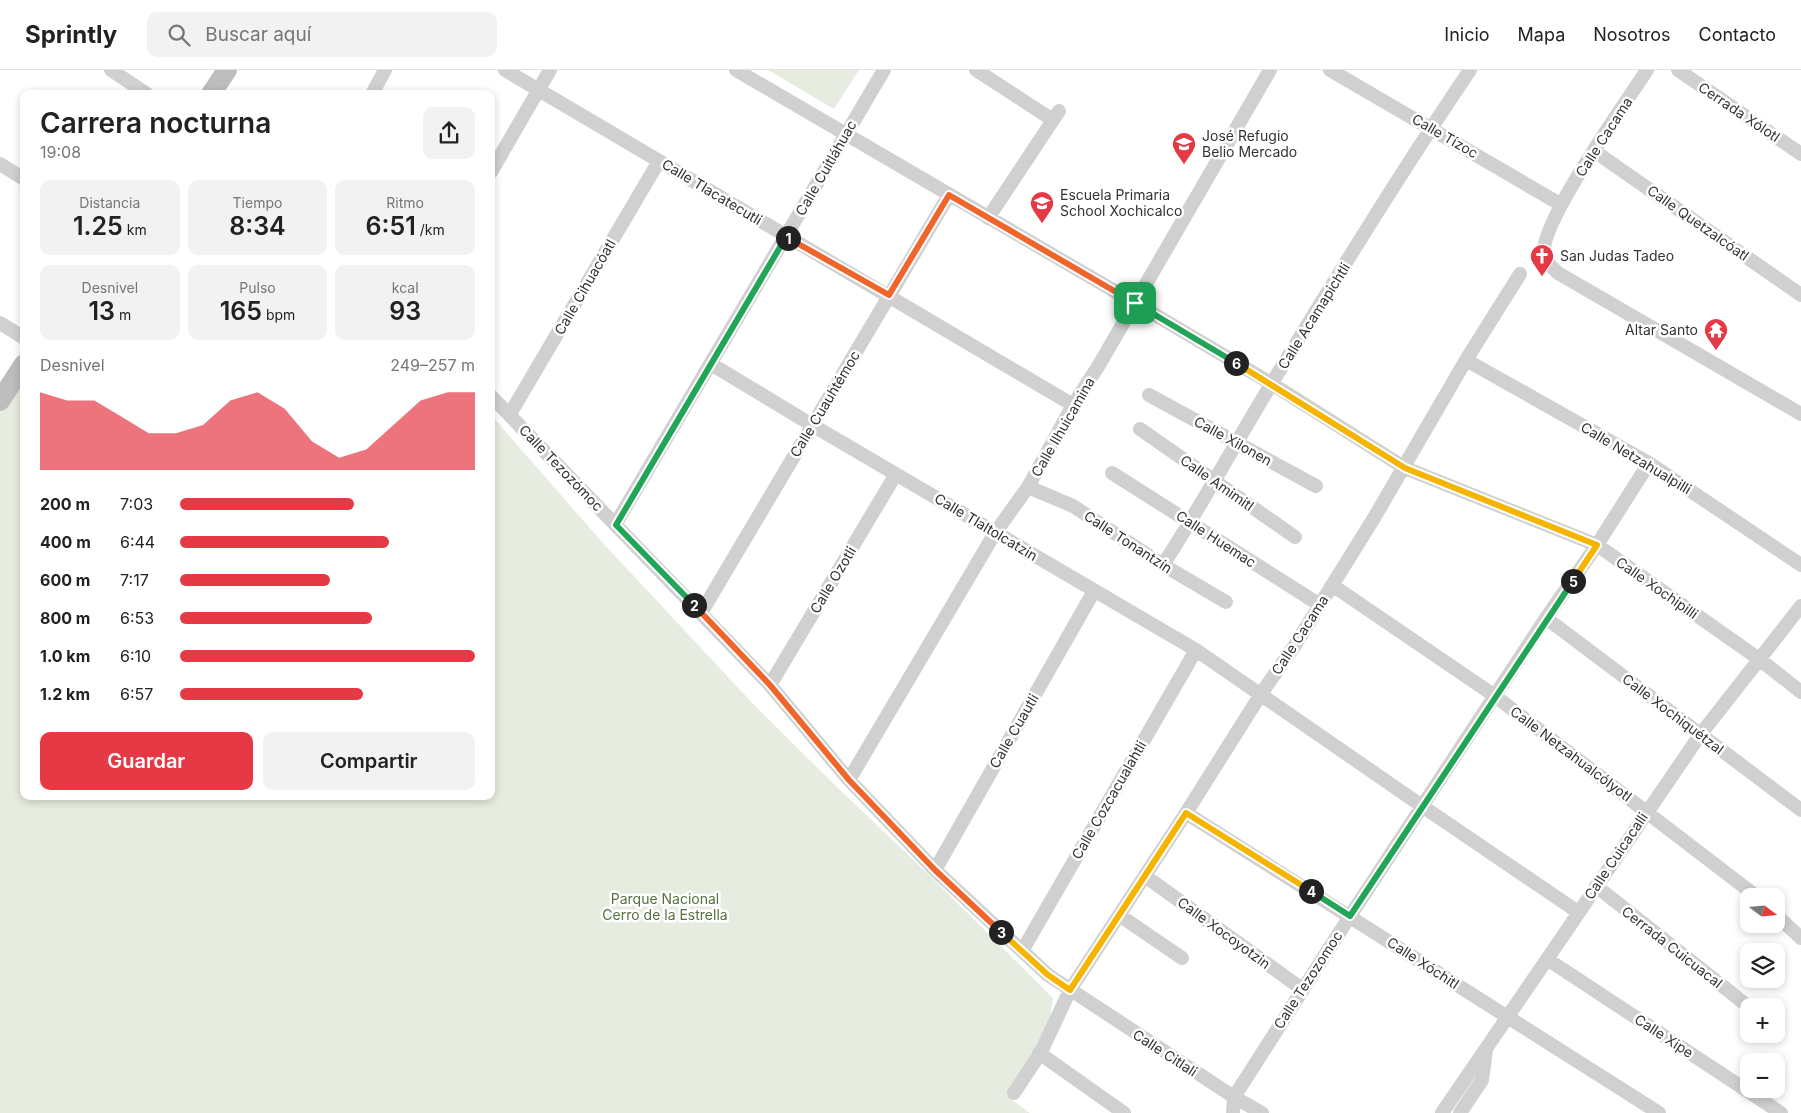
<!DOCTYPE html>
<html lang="es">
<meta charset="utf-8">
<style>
:root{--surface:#fff;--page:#f2f2f2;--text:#222;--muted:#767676;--line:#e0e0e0;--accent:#e63946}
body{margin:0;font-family:Inter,sans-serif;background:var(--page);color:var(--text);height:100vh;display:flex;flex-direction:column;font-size:19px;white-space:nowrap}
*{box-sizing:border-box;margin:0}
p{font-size:16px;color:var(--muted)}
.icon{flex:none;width:28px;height:28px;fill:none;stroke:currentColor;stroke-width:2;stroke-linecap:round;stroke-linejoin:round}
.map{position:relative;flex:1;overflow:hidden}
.drawer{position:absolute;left:20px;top:20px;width:475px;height:710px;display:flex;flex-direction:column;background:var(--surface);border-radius:10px;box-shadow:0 2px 8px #0003}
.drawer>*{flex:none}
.needle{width:32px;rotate:106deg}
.controls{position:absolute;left:1740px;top:818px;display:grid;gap:10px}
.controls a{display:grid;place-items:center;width:45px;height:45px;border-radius:10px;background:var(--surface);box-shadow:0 2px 8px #0003;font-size:25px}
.pin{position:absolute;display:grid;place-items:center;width:42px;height:42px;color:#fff;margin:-21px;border-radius:10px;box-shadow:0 2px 8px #0006}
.km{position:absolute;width:25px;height:25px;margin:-12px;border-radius:50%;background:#222;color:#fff;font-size:14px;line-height:25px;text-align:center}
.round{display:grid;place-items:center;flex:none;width:52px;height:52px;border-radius:10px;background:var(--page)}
.overview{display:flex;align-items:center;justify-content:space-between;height:85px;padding:0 20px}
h1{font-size:28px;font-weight:600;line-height:38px}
.stats{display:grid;grid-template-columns:repeat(3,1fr);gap:8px;height:85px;padding:5px 20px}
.stats div{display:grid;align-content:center;border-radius:10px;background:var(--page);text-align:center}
.stats b{font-size:25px;font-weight:600}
.stats small{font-size:14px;font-weight:400}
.stats p{font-size:14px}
.chart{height:140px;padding:10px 20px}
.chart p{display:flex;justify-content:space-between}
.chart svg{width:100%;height:90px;margin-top:5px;fill:var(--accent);opacity:.7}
.cta{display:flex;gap:10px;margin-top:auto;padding:10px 20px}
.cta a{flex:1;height:58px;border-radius:10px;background:var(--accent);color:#fff;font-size:20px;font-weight:600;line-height:58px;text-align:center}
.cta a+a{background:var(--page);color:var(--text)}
ul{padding:0 20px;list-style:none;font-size:16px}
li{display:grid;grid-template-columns:80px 60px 1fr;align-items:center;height:38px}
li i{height:12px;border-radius:6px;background:var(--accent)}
header{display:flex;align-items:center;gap:30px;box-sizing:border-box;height:70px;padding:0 25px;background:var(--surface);border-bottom:1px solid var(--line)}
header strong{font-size:24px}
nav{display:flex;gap:28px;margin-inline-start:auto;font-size:18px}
.search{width:350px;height:45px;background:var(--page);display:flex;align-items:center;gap:12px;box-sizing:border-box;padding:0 18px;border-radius:10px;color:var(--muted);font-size:19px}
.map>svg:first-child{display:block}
</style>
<header>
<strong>Sprintly</strong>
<div class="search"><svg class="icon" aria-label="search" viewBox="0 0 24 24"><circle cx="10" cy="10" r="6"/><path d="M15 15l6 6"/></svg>Buscar aquí</div>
<nav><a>Inicio</a><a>Mapa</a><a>Nosotros</a><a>Contacto</a></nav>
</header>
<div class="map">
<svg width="1801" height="1043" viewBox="0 0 1801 1043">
<rect width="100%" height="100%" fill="#fff"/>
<path fill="#e6ecdf" d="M768,0h91l-25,39z
M24,307v419h467v-381l110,126 155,166 82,81 85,81 130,129 -4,26 -42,72 23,17h-1030v-700z"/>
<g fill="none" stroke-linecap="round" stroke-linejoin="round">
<path stroke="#d0d0d0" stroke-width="14" d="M111,0l36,24
M505,0l568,335
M736,0l399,233 137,81 133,84 192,77 162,114 42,33
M976,0l77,50
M1330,0l230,134
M1647,0c-20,31 -109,155 -103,185 2,8 9,13 14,18l243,141
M1678,0l123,84
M372,24l13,-24
M1594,81l207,144
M0,94l24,15
M491,102l59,-102
M988,148l71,-107
M0,253l24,15
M1466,290l183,103 152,102
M711,294l101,61 384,225 226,156 156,106
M1149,325l167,91
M491,326l279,289 79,95 86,90 113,105 186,122 28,16
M510,344l149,-253
M1140,359l155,108
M1112,403l208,132
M1028,417l45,19 90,59 63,37
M615,455l269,-455
M1163,495c38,-59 72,-121 109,-182 64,-105 129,-211 198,-313
M1332,515l163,111 261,200
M701,543l248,-418
M1546,548l255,192
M770,615l126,-211
M849,710l146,-247 33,-46 45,-82 26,-40 171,-295
M1186,743l473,300
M935,800l159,-279
M1145,806l157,113
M1596,816l153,121
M1119,845l63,43
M1776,845l25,23
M1022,881l174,-301
M1547,889l234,154
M1039,983l85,60
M1014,1023l27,-41 29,-62 116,-177 75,-119 34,-49 79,-127 92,-158 54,-86
M1233,1043l1,-16 116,-181 196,-298 51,-73 52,-82
M1442,1043l258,-378 101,-129
M1460,1043l22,-33 4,-30"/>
<path stroke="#bdbdbd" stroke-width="20" d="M211,24l16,-24
M0,331l24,-37"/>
</g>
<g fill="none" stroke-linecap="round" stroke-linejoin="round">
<g stroke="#fff" stroke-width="10">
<path id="split-1" d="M788,168l101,57 60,-100 186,108"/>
</g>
<g stroke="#fff" stroke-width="10">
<path id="split-2" d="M694,535l-78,-80 170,-288 2,1"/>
</g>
<g stroke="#fff" stroke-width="10">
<path id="split-3" d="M694,535l76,80 79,95 86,90 66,62"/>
</g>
<g stroke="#fff" stroke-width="10">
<path id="split-4" d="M1001,862l47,43 22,15 116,-177 125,78"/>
</g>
<g stroke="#fff" stroke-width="10">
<path id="split-5" d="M1311,821l39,25 223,-335"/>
</g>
<g stroke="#fff" stroke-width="10">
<path id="split-6" d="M1236,293l169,105 192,77 -24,36"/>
</g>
<g stroke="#fff" stroke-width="10">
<path id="split-7" d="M1135,233l101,60"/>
</g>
<use href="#split-1" stroke="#f0652b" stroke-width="6"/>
<use href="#split-2" stroke="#22a559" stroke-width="6"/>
<use href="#split-3" stroke="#f0652b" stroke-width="6"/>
<use href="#split-4" stroke="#f5b400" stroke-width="6"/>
<use href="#split-5" stroke="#22a559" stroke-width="6"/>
<use href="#split-6" stroke="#f5b400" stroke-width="6"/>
<use href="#split-7" stroke="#22a559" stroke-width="6"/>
</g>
<defs>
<g id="school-pin" transform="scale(1.25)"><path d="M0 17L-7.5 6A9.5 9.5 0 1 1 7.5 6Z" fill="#e63946" stroke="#fff"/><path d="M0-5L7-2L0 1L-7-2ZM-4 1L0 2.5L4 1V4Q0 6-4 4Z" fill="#fff"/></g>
<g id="church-pin" transform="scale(1.25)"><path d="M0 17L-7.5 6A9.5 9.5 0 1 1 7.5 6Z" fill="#e63946" stroke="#fff"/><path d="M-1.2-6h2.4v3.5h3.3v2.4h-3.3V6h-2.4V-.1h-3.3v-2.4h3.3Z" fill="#fff"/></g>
<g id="temple-pin" transform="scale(1.25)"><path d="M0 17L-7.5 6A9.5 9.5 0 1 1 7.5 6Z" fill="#e63946" stroke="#fff"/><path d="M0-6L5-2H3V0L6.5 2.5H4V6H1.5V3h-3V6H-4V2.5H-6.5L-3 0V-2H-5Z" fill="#fff"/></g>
</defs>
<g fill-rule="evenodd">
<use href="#school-pin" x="1184" y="74"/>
<use href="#school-pin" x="1042" y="133"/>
<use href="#church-pin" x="1542" y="186"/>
<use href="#temple-pin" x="1716" y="260"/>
</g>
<g text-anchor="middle" stroke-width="5" stroke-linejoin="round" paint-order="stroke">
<g font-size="14" fill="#333" stroke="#fff">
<text transform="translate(1739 42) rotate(34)" y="5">Cerrada Xólotl</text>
<text transform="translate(1445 66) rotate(30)" y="5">Calle Tízoc</text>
<text transform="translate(1604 67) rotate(-57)" y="5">Calle Cacama</text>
<text transform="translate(826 98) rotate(-60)" y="5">Calle Cuitláhuac</text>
<text transform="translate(712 122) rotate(31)" y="5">Calle Tlacatecutli</text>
<text transform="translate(1698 153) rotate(35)" y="5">Calle Quetzalcóatl</text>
<text transform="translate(585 217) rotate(-60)" y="5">Calle Cihuacóatl</text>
<text transform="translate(1314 246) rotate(-58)" y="5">Calle Acamapichtli</text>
<text transform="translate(825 334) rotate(-59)" y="5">Calle Cuauhtémoc</text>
<text transform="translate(1063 357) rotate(-60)" y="5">Calle Ilhuicamina</text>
<text transform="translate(1233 371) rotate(29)" y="5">Calle Xilonen</text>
<text transform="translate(1636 388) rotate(31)" y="5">Calle Netzahualpilli</text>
<text transform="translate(561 398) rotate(46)" y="5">Calle Tezozómoc</text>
<text transform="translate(1217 413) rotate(35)" y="5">Calle Amimitl</text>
<text transform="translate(986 457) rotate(31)" y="5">Calle Tlaltolcatzin</text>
<text transform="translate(1216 469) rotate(33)" y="5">Calle Huemac</text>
<text transform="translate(1128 472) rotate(33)" y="5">Calle Tonantzín</text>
<text transform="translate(833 510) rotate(-59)" y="5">Calle Ozotli</text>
<text transform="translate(1657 518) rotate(35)" y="5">Calle Xochipilli</text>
<text transform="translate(1300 565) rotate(-57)" y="5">Calle Cacama</text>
<text transform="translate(1673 644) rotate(37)" y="5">Calle Xochiquétzal</text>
<text transform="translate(1014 661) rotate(-60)" y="5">Calle Cuautli</text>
<text transform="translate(1571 684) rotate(37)" y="5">Calle Netzahualcólyotl</text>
<text transform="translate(1109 730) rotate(-60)" y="5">Calle Cozcacualahtli</text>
<text transform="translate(1616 786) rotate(-56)" y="5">Calle Cuicacalli</text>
<text transform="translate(1224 863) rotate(36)" y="5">Calle Xocoyotzin</text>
<text transform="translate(1672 877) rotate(38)" y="5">Cerrada Cuicuacal</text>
<text transform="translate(1423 893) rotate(33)" y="5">Calle Xóchitl</text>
<text transform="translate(1308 910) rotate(-57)" y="5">Calle Tezozomoc</text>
<text transform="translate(1664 966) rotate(33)" y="5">Calle Xipe</text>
<text transform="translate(1165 983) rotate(33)" y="5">Calle Citlali</text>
</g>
<g font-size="14" fill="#333" stroke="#fff" text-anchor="start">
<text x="1202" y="71">José Refugio<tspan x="1202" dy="16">Belio Mercado</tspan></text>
<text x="1060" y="130">Escuela Primaria<tspan x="1060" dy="16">School Xochicalco</tspan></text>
<text x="1560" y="191">San Judas Tadeo</text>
<text x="1698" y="265" text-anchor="end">Altar Santo</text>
</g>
<g font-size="14" fill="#56703f" stroke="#fff">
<text x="665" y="834">Parque Nacional<tspan x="665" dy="16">Cerro de la Estrella</tspan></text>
</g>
</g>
</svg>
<div class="controls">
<a><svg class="needle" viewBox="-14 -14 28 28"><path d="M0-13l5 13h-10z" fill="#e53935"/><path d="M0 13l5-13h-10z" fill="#767676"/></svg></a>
<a><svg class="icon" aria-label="layers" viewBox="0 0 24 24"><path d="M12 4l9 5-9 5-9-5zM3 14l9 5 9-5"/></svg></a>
<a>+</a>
<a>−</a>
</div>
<div class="pin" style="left:1135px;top:233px;background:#1e9e55"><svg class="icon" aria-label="arrive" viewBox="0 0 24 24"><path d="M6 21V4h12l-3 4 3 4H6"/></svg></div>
<b class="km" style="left:788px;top:168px">1</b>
<b class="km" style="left:694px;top:535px">2</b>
<b class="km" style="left:1001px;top:862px">3</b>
<b class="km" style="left:1311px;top:821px">4</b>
<b class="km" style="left:1573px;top:511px">5</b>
<b class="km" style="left:1236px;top:293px">6</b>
<section class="drawer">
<div class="overview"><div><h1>Carrera nocturna</h1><p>19:08</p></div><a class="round"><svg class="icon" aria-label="share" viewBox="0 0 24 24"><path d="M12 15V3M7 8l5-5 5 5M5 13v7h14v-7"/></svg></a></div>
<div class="stats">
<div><p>Distancia</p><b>1.25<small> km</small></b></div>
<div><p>Tiempo</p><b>8:34</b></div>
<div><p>Ritmo</p><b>6:51<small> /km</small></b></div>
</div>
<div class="stats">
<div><p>Desnivel</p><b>13<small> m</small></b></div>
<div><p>Pulso</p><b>165<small> bpm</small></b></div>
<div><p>kcal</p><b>93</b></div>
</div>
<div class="chart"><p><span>Desnivel</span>249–257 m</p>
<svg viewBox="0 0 160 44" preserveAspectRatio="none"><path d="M0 44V6L10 10L20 10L30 18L40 26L50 26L60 22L70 10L80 6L90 14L100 30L110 38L120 34L130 22L140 10L150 6L160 6V44z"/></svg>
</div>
<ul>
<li><b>200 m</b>7:03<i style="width:59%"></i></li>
<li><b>400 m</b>6:44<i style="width:71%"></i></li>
<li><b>600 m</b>7:17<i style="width:51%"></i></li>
<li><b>800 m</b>6:53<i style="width:65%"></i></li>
<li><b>1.0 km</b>6:10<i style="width:100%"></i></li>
<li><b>1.2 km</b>6:57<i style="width:62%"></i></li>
</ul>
<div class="cta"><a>Guardar</a><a>Compartir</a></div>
</section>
</div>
